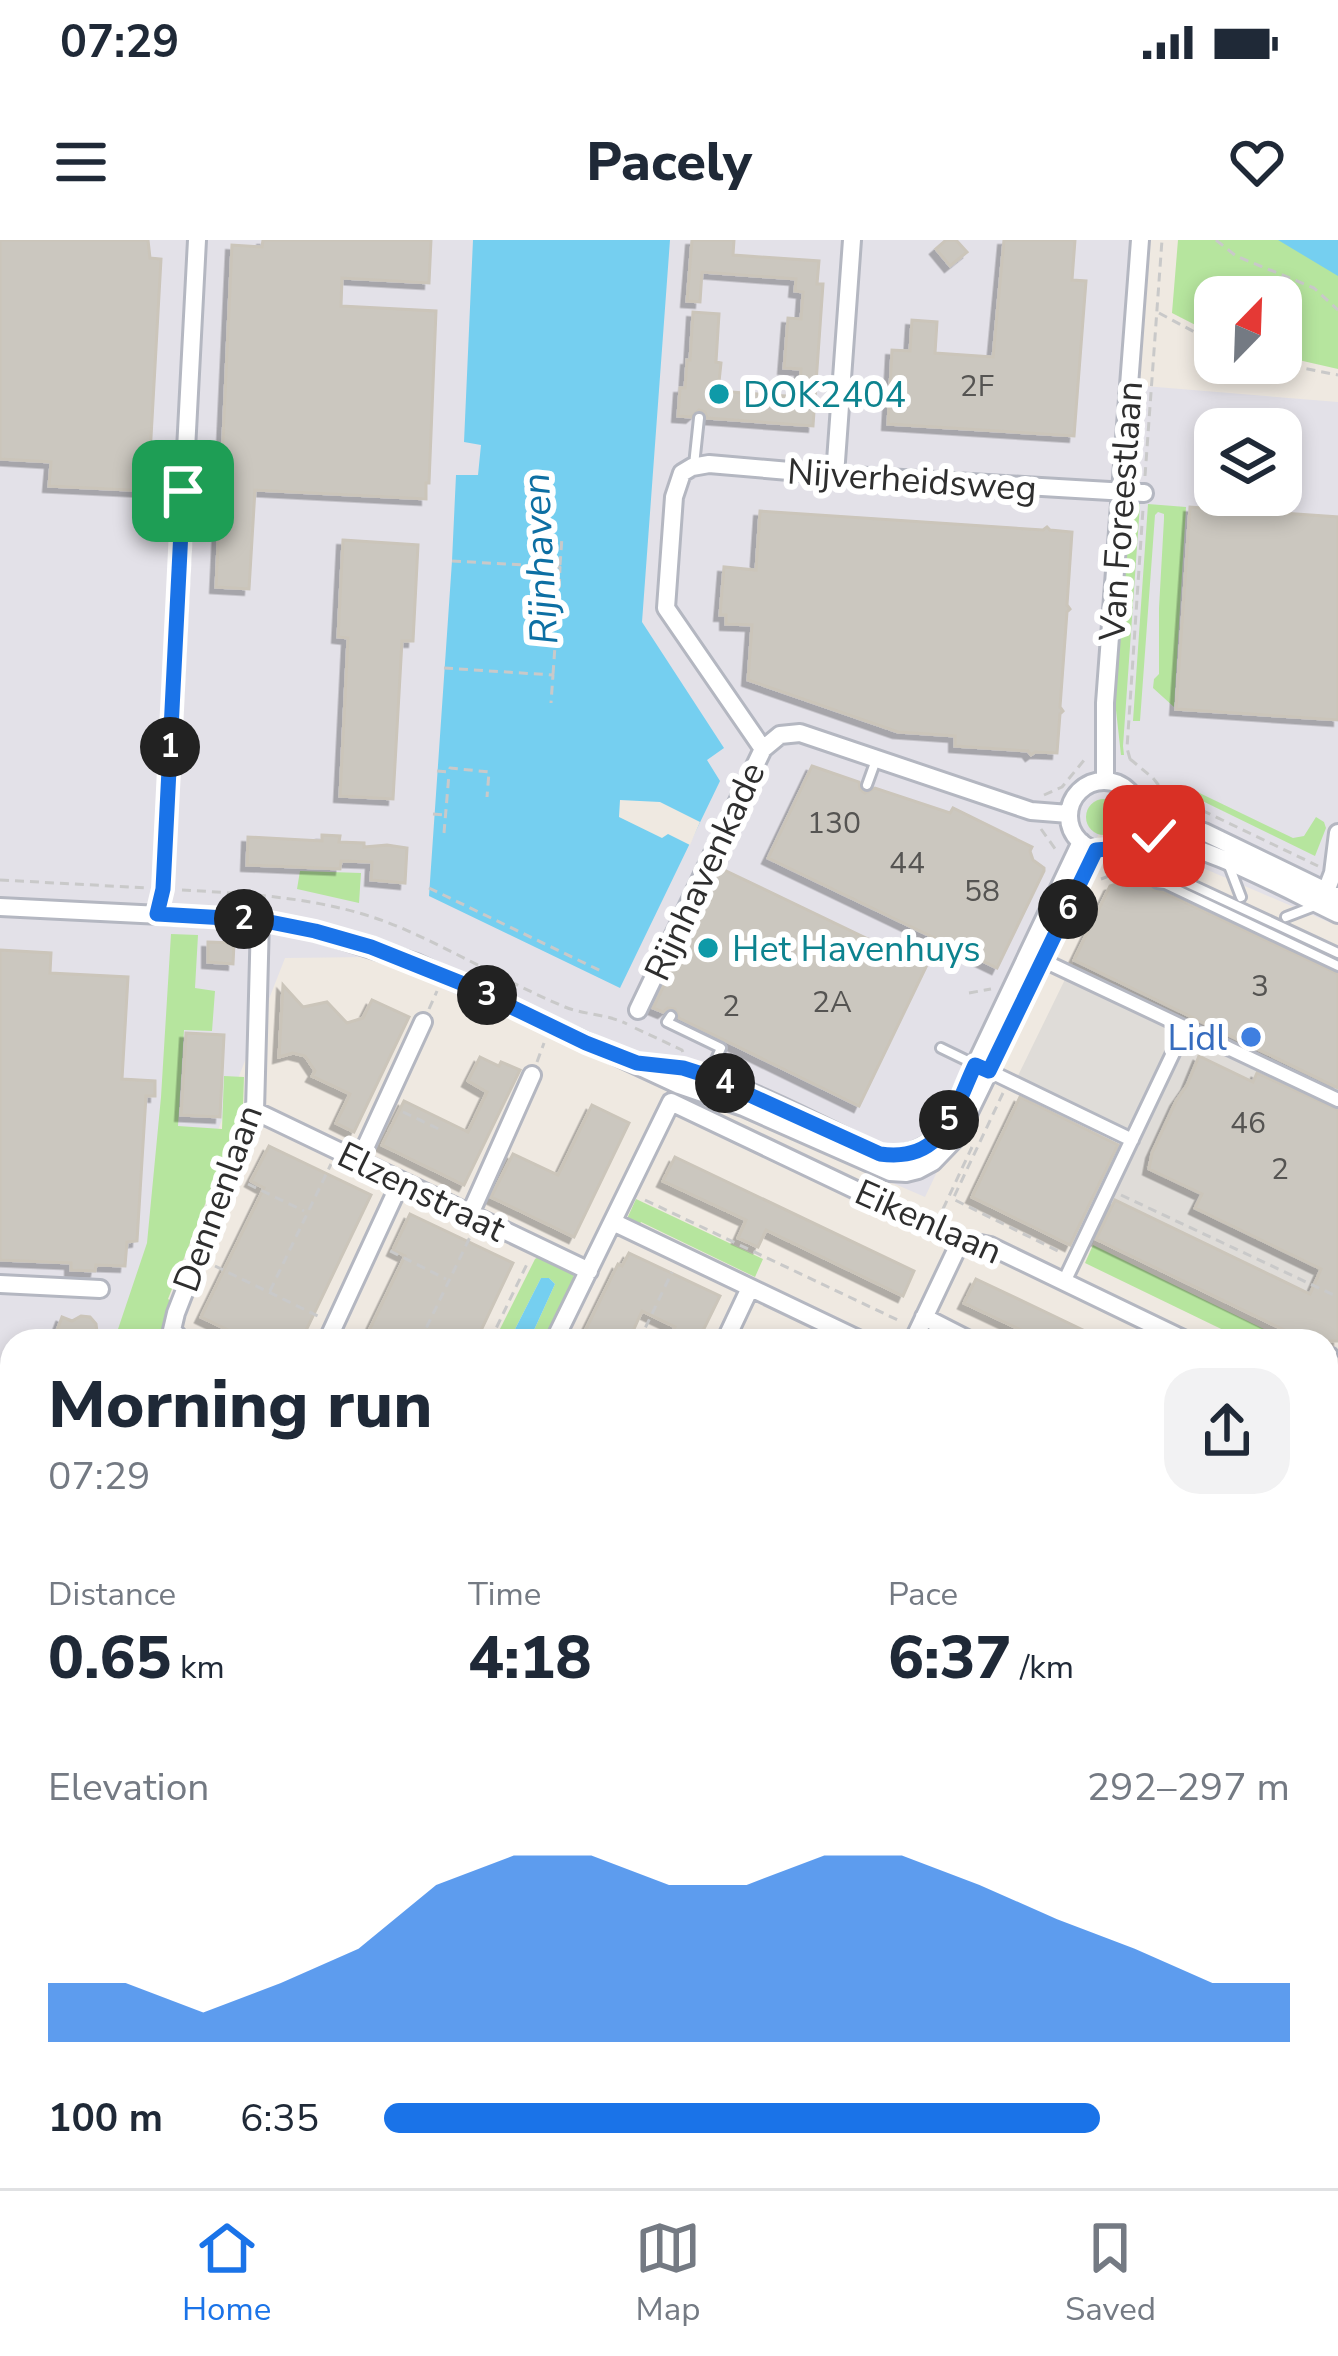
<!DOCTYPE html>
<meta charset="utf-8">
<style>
:root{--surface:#fff;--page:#f2f2f3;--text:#1f2937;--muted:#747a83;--line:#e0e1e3;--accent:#1a73e8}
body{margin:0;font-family:"Nunito Sans",sans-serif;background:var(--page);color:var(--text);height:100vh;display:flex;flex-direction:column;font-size:45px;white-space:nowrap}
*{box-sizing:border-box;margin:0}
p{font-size:39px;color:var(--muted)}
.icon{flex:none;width:66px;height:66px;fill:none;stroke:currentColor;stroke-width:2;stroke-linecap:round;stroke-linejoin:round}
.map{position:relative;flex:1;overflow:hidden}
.sheet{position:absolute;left:0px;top:1089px;width:1338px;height:861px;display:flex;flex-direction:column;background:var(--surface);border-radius:36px 36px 0 0;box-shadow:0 6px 18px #0003}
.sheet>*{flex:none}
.needle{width:78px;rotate:23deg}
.tools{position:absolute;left:1194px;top:36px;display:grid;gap:24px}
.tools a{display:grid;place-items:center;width:108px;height:108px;border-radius:24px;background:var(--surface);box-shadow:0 6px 18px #0003;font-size:60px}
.pin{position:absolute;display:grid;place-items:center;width:102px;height:102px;color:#fff;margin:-51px;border-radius:24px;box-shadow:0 6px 18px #0006}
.km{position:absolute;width:60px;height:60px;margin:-30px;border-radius:50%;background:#222;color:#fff;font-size:33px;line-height:60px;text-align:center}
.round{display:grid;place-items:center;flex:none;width:126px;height:126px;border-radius:36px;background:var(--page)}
.summary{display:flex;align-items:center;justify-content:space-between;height:204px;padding:0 48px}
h1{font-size:66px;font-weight:800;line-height:90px}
.stats{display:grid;grid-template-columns:repeat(3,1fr);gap:18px;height:204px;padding:12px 48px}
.stats div{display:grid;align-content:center}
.stats b{font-size:60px;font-weight:800}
.stats small{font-size:33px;font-weight:400}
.stats p{font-size:33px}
.chart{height:336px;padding:24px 48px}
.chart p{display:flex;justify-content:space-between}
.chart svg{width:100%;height:216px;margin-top:12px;fill:var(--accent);opacity:.7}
ul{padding:0 48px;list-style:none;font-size:39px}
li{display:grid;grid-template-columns:192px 144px 1fr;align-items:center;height:90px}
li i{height:30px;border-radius:15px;background:var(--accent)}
.status{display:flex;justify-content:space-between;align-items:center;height:84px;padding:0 60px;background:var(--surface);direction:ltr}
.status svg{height:33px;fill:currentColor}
header{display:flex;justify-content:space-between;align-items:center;height:156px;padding:0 48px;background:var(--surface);font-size:54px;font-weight:800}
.tab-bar{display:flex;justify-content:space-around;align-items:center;height:168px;border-top:3px solid var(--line);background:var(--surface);font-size:33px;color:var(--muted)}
.tab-bar a{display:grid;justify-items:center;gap:6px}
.tab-bar .active{color:var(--accent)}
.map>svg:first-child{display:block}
</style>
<div class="status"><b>07:29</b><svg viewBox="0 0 49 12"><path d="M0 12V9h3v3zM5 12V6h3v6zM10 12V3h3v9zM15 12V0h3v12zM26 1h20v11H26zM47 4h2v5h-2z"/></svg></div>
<header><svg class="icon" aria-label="menu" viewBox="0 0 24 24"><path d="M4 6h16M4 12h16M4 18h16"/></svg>Pacely<svg class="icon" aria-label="heart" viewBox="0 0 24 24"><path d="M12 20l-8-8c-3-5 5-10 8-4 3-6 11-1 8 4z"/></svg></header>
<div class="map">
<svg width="1338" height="1948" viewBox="0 0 1338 1948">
<defs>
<filter id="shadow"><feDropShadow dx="-5.5" dy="5.5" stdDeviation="0" flood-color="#0004"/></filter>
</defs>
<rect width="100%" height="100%" fill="#efe9e1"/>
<path fill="#e3e1e8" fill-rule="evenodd" d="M0,0h1139l-7,145 206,17v499l-7,22 -228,-98 -178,372 -556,-240 -84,1 -108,277 -48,106h-117v306l-12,31zM1215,189h66v66h-66z
M0,1790l12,8v140h201l15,10h-228z"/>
<path fill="#f0e6d1" d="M1326,1832l12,5v111h-289l4,-10h273z"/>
<path fill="#b6e59e" d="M1178,0h160v129l-57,-13v-59h-66v38l-43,-22z
M1140,264l-17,242 1,9h-3l-7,-63 13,-179 3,-4z
M1148,264l38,3 -12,200 -21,-19 1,-9 5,-5v-66l5,-89v-5l-6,-2 -3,3 -15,206h-7z
M1185,546l108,52 11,-2 12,-19 8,5 2,6 -11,28 -133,-65z
M1086 577a18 18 0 1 1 36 0a18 18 0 1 1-36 0Z
M300,631l61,2 -2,30 -62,-14z
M171,694l27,1 -3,53 20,3 -3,40 -28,-1 -6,96 44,3 2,-53 20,1 -1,30 -75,192 6,4 -10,30 -10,8h-40l33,-98 14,-146z
M636,959l127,60 -8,18 -114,-55 -3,5 -12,-6z
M1093,1005l195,96h-42l-161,-78z
M540,1016l34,15 -1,10 -29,60h-15l26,-57 -6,-6h-8l-32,63h-15l41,-82z
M12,1364v53l-6,51 6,95 -12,-8v-150z
M1326,1587l12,5v78l-8,17 -4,-2z
M394,1938h63l11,10h-62z
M491,1938h180l-5,10h-164z"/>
<path fill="#dfdcd8" d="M1074,721l264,127v22l-80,-38 -5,10 -53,-26 -54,111 42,20 27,-55 106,137 17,38 -223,-106 -31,59 -14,-7 52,-109 -111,-54z"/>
<path fill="#75cff0" d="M473,0h197l-28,382 82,126 -17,12 13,21 -100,207 -191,-92 23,-335 4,-86h22l3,-30 -17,-3z
M1278,0h60v36z
M541,1038h8l6,6 -26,57h-20z"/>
<path fill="#efe9e1" d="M620,560l40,2 40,20 -10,23 -22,-11 -6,4 -43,-21z"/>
<path fill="#cbc7bf" stroke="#cbc5ba" stroke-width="3" filter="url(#shadow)" d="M0,0h148l2,18 11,1 -13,232 -99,-5 2,-24 -51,-3z
M263,0h168l-2,43 -87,-5 -1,28 95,5 -7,172h-3v16l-171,-9 -6,99 -33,-2 16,-342 30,2z
M692,0h42l-1,15 86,6 -2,23h6l-10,142 -106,-8 -2,-6 -6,-2 -8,7 -13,-1 2,-28h5l2,-28h3l3,-48 26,2 -3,48 5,1 -3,28 81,6 2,-28 -17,-1 4,-50 13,1 2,-27 -8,-1 1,-12 -94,-7 -2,30 -13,-1z
M946,0h10l11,12 -17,14 -14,-17z
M1004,0h71l-3,40 14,1 -12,155 -186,-12 4,-74 18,1 2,-31 25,2 -2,31 58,4z
M1252,263l30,2v8l56,4v203l-162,-11 14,-202 61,4z
M760,271l283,19 4,-3 3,3 22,2 -5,73 3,4 -3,3 -7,95 3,4 -3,3 -3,39 -22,-1 -4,3 -3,-4 -73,-5v-10l-57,-4 -150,-52 4,-55 -26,-1v-9h-6l4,-48 32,3z
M343,300l75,5 -5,96h-11l-9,158 -53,-3 8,-158 -10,-1z
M812,526l47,16 1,7 5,4 10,-5 75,25 3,-5 79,39 -2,4 3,9 11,8v3l-47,97 -229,-110z
M322,595l18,1 -1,6 25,1v4l23,-2 20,3 -2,35 -34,-3 1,-18 -31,-1 -1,8 -93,-4 1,-28 74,4z
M720,628l206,99 -67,139 -180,-88 -4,-9 -7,-1 -5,4 -10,-4z
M1136,638l4,6h9l4,6 10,2 175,82v114l-264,-128 36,-74z
M208,702l26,1 -1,21 -25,-2z
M0,710l51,3 -1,20 78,4 -6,102 33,2v15h-9l-9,145 -10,1 -2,24 -29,-1 -1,6 -24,-1v-7l-71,-3z
M283,745l20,22 24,-5 20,21 16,-5 9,-18 37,17 -55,115 -18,-9 14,-29 -38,-18 3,-5 -10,-15 -12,-3 -14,4z
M186,793l38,2 -4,82 -39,-2z
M1199,816l54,26 4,-9 81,37v231h-31l-211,-102 19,-39 195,94 11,-25 -126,-61 7,-14 -53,-25 3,-16 24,-52 11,-16z
M480,817l19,9 2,-4 19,8 -56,115 -82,-40 22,-44 64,31 19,-40 -19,-11z
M1020,857l98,48 -48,100 -98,-48z
M592,865l37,18 -55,114 -83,-40 22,-43 45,21z
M269,906l102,49 -70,146h-50l-50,-24 63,-129 -13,-7z
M675,917l239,114 -11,25 -137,-66 -8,17 -20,-9 8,-18 -83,-39z
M410,974l103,49 -37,78h-112l41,-85 -12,-6z
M629,1013l91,43 -22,45h-21l-7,-3 5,-11 -33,-16 -12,27 -15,-7 -5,10h-4l-21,-10 33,-67 4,2z
M976,1039l80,38 50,24h-62l-23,-11 -57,-27z
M81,1076l9,1 6,7 1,8 -5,9h-39l9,-24 10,4z"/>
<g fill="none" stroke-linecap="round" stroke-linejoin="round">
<g stroke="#b4b7c1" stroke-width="14">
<path id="service" d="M694,225l5,-47
M867,545l9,-25
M1228,623l13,34
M1144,637l7,-6 13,1 174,81
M1157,643l8,1 173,82
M1286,677l26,-10
M671,776l-4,6 54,26 -12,27
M941,808l31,15
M1326,1125l6,-12
M1338,1495l-3,7 3,1"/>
</g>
<g stroke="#b4b7c1" stroke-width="18">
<path id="pedestrian" d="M1040,719l298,141
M989,831l143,69
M1064,1042l121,-254
M1326,1822l12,4"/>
</g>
<g stroke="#b4b7c1" stroke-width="22">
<path id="minor" d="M835,235l17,-235
M763,509l17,-14 20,-2 231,78 38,3
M1069 576a35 35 0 1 1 70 0a35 35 0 1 1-70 0Z
M1105,541v-78l35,-463
M1140,574l64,18 134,65
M1135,593c73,12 137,49 203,81
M1326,651l7,-18 5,-40
M0,667l260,13 55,11 101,32 263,122 64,22 147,65 16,1 12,-3 15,-8 24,-25 139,-286
M156,675l7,-26 34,-649
M638,770l125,-261 -97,-141 8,-111 8,-24 10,-6 17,-3 126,11 309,18
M649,825c80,7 159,56 231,89 26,4 41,-4 62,-19l139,-293
M255,871l334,160
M359,921l64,-139
M470,974l62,-139
M613,982l249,119
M0,1044l100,5
M924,1077l47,24
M182,1101l-10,-11 4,-17 79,-202 5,-191
M327,1101l74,-160
M554,1101l117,-239 290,138 29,6 197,95
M725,1101l25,-53
M913,1101l48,-101
M1326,1169l12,5
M1326,1225l12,-24
M1326,1437l12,6
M0,1576l12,8
M474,1938l10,10
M783,1938l17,10
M679,1948l5,-10
M974,1948l5,-10"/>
</g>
<path stroke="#c9c9c9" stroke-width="3" stroke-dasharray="9 6" stroke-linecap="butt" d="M1216,0l20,16 78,32 24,22
M1159,73l56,30
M1277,123l61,12
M1145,236l17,-236
M452,321l108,6 -1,28
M560,325l2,-28
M444,428l109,7 -2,28
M553,434l2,-28
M1130,519l-3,-11 16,-239
M1130,519l23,19 11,14 154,74
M437,531l12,1 1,-4 39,4 -2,25
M1044,555l18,-8 23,-28
M433,574l11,1
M1041,589l15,21
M444,593l5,-59
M1101,639l35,-13
M0,640l148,8
M429,648l174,84
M182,650c73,4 148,8 217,37 56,24 109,56 166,80 20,8 42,7 62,17
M969,753l22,-4
M465,766l26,14
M429,769l8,-18
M635,788l47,22 2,5
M537,822l7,-19
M1003,853l-50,106 107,53
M403,872l40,19
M248,944l56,27
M1121,955l217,102
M645,960l257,122
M943,969l29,-62
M390,1011l56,28
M215,1026l105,51
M270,1051l61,-127
M350,1092l20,9
M578,1095l13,6
M420,1101l51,-106
M490,1101l37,-77
M639,1101l33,-69
M1326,1245l12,5
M1326,1389l7,-48 5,-12
M1326,1687l12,6
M562,1938l7,10
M821,1938l16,10
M935,1948l5,-10
M995,1948l4,-10"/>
<use href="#service" stroke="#fff" stroke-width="8"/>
<use href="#pedestrian" stroke="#fff" stroke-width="12"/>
<use href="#minor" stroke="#fff" stroke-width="16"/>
<path stroke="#a3a6b8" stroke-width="4.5" d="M0,1640l12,8
M0,1702l12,7
M338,1938l12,10
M387,1938l11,10"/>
</g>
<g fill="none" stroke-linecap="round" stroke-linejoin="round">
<g stroke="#fff" stroke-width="24">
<path id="route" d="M183,251l-20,398 -6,25 103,6 55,11 56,16 95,38 120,58 51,20 46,5 25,8 172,78c64,9 73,-42 95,-89l14,6 107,-221 24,-2 15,-15 19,3"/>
</g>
<use href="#route" stroke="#1a73e8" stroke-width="15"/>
</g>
<g fill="#0f9aa8" stroke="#fff" stroke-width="4.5">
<circle cx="719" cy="154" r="12"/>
<circle cx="708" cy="708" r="12"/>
</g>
<circle fill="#3f7fe0" stroke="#fff" stroke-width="4.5" cx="1251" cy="797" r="12"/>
<g text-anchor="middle" stroke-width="12" stroke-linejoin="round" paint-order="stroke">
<g font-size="30" fill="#555452">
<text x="977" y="156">2F</text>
<text x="834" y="593">130</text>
<text x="907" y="633">44</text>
<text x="982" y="661">58</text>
<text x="1260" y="756">3</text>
<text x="832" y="772">2A</text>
<text x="731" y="776">2</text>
<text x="1248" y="893">46</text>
<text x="1280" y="939">2</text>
</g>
<g font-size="36" fill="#0d838f" stroke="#fff" text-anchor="start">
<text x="743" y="167">DOK2404</text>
<text x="732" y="721">Het Havenhuys</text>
</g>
<g font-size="36" fill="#2e2e2e" stroke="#fff">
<text transform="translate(912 239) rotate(4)" y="13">Nijverheidsweg</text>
<text transform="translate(1120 271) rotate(-86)" y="13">Van Foreestlaan</text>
<text transform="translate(704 631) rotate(-65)" y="13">Rijnhavenkade</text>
<text transform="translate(422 951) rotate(26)" y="13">Elzenstraat</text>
<text transform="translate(217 958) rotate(-70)" y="13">Dennenlaan</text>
<text transform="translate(929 981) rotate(24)" y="13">Eikenlaan</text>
</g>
<g font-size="36" fill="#366cbe" stroke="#fff" text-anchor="end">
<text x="1227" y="810">Lidl</text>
</g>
<g font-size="39" font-style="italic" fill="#0d6fa3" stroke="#fff">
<text transform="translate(539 319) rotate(-93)" y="14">Rijnhaven</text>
</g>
</g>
</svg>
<div class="tools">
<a><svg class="needle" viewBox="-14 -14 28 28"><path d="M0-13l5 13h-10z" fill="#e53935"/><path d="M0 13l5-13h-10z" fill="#747a83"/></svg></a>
<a><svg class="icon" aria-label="layers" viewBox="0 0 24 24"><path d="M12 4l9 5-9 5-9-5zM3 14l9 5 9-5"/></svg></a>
</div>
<div class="pin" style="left:183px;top:251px;background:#1e9e55"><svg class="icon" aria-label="arrive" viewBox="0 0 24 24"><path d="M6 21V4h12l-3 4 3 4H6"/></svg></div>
<div class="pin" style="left:1154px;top:596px;background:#d93025"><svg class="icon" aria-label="check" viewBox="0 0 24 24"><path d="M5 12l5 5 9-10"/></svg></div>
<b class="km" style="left:170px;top:507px">1</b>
<b class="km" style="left:244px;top:679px">2</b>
<b class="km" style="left:487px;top:755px">3</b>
<b class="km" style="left:725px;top:843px">4</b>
<b class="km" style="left:949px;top:880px">5</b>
<b class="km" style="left:1068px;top:669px">6</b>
<section class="sheet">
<div class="summary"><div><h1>Morning run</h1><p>07:29</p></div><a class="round"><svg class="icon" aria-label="share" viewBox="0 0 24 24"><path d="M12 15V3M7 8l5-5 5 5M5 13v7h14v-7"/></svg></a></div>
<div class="stats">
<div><p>Distance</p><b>0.65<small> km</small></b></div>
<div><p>Time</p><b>4:18</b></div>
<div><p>Pace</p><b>6:37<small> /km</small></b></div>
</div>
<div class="chart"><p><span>Elevation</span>292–297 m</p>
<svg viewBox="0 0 160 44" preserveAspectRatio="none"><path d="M0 44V32L10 32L20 38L30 32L40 25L50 12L60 6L70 6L80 12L90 12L100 6L110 6L120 12L130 19L140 25L150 32L160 32V44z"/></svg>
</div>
<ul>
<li><b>100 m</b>6:35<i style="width:79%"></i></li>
</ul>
</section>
</div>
<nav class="tab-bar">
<a class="active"><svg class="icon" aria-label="home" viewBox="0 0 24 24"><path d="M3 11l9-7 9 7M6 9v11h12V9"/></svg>Home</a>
<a><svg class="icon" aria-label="map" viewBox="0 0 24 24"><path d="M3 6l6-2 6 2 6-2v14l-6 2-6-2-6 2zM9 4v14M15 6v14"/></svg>Map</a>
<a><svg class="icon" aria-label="saved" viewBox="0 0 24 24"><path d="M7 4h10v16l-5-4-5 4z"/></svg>Saved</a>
</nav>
